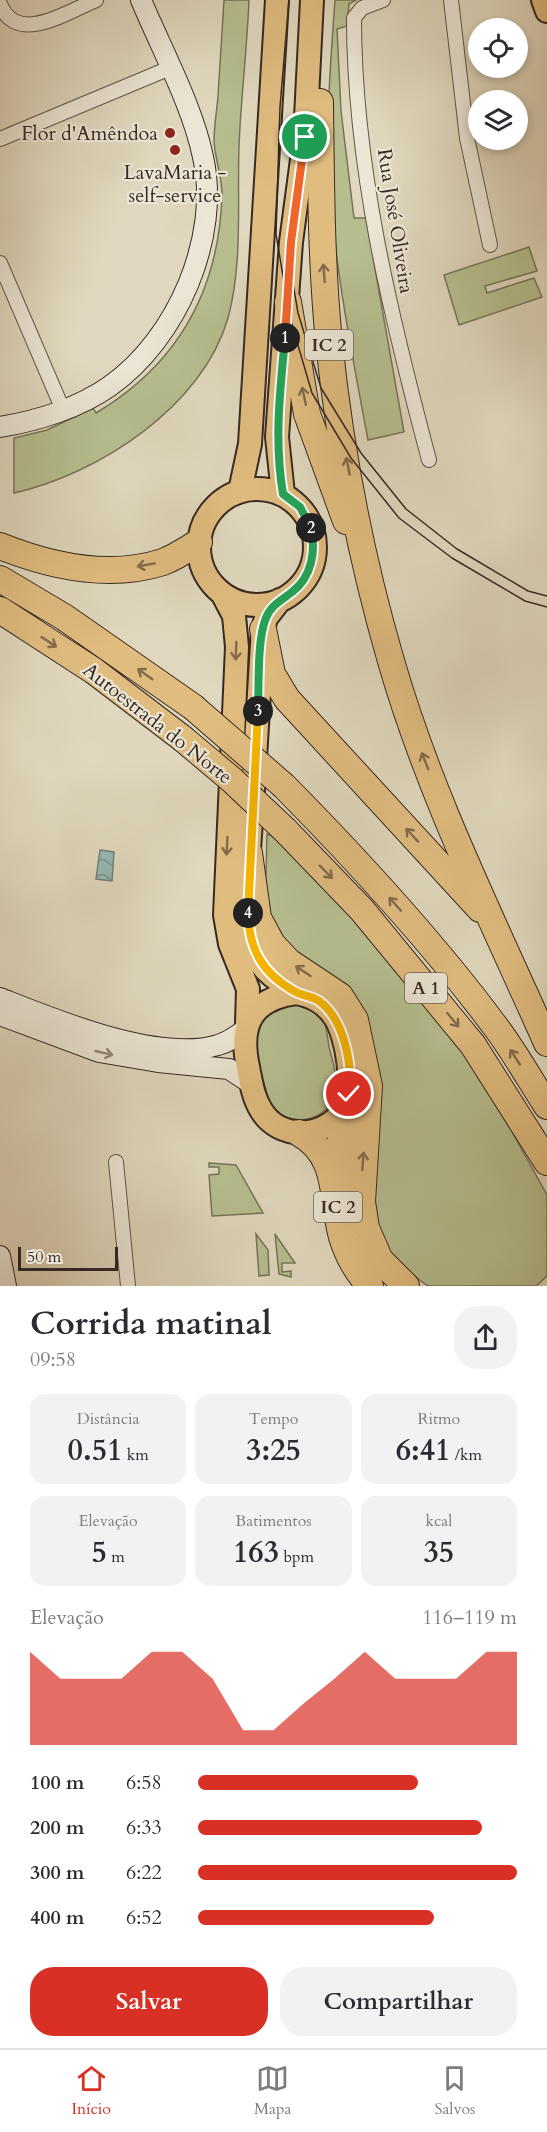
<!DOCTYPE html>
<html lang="pt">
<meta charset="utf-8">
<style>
:root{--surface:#fff;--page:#f2f2f3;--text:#2b2b33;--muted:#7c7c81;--line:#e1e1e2;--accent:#d93025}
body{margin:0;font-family:Cardo,serif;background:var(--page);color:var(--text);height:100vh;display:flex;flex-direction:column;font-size:22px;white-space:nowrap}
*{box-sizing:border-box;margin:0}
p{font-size:20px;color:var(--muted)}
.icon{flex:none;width:33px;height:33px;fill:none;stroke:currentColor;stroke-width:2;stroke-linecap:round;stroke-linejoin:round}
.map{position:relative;height:1286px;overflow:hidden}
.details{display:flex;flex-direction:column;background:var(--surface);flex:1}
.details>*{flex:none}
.buttons{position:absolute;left:468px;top:18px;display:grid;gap:12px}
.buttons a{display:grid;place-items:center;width:60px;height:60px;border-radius:50%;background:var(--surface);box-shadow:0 3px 9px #0003;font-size:30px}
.scale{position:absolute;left:18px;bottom:15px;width:100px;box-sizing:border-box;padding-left:6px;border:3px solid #372923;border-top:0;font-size:16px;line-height:21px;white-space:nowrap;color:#372923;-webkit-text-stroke:4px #ebe6d5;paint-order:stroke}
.pin{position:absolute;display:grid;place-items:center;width:51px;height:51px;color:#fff;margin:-26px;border:3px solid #fff;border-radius:50%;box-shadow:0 2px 6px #0007}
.km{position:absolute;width:30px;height:30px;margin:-15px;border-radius:50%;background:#222;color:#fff;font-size:16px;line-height:30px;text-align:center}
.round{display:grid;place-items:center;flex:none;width:63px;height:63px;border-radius:24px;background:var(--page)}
.headline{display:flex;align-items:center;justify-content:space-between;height:102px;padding:0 30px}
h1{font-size:33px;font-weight:600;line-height:45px}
.metrics{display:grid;grid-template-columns:repeat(3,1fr);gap:9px;height:102px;padding:6px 30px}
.metrics div{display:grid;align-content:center;border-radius:15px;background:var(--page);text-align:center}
.metrics b{font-size:30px;font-weight:600}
.metrics small{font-size:16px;font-weight:400}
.metrics p{font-size:16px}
.chart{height:168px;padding:12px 30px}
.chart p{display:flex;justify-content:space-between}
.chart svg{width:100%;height:108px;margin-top:6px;fill:var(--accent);opacity:.7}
.primary-button{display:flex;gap:12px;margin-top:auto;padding:12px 30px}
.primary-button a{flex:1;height:69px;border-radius:24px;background:var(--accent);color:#fff;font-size:24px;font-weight:600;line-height:69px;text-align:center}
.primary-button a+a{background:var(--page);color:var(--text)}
ul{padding:0 30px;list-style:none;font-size:20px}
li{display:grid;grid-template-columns:96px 72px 1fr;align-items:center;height:45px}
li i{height:15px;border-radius:8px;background:var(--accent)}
.menu{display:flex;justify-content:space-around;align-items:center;height:84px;border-top:2px solid var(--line);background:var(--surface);font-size:16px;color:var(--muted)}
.menu a{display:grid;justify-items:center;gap:3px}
.menu .selected{color:var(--accent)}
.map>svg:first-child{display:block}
</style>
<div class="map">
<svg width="547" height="1286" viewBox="0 0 547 1286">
<defs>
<pattern id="water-waves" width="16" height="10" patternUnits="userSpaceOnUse" patternTransform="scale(1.5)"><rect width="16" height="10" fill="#94b9b5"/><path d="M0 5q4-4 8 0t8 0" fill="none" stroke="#7a9693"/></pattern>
</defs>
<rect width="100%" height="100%" fill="#e0d8be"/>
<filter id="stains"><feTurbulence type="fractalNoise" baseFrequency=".00333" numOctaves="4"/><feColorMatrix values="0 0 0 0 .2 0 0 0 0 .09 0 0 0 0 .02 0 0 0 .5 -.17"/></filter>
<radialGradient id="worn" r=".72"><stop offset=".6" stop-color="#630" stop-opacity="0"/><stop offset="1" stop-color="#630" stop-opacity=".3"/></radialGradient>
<path fill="#b6be8f" stroke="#767459" stroke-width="1.5" d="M224,0h25c-2,49 -8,97 -10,146 -2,56 4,117 -11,172 -25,88 -129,156 -214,175v-55l33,-8 46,-22 3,5c82,-49 123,-123 126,-218 0,-19 -7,-36 -8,-54 0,-15 3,-31 4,-45 2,-32 4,-64 6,-96z
M335,0h21l-7,4 -2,22 -10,3 4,82 13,107h12l38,214 -36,8c-19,-102 -40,-204 -40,-308 0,-44 4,-88 7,-132z
M529,247l8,24 -52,15 2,7 47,-15 8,19 -83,28 -15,-50z
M267,834l13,5 83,88 96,119 46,73 42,76v81l-11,10h-108l-33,-24 -25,-40 3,-129 -89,-148 -22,-48 4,-24z
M295,1004c11,4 24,9 30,20 2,7 3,16 4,23 5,21 16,47 -5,64 -18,15 -47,10 -58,-13 -4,-8 -4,-19 -6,-27 -8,-34 -10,-63 35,-67z
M209,1163l27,2 27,48 -51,3 -3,-41 10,-1v-7h-10z
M256,1234l12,16 1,25 -10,1z
M275,1234l20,29h-13v9l9,-1v6l-12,-3z"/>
<path fill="url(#water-waves)" stroke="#6f7f7b" stroke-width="1.5" d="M100,850l14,2 -2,29 -16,-2z"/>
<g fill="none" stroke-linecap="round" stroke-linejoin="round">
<g stroke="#61554a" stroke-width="16">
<path id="street" d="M383,0l-21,8 -8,10c0,149 37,299 75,442
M451,0l16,138 23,107
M0,4c17,42 67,8 96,-4
M0,139l170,-71
M0,263l63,147
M116,1162l12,124"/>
</g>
<g stroke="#372923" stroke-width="22">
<path id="secondary" d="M0,427c37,-6 79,-19 110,-41 67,-47 111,-149 93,-229 -10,-50 -42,-109 -62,-157
M0,998c56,22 158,65 218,47 11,-3 19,-9 28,-16
M0,1015l99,37 59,10 71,7 23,15
M0,1256l6,30"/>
</g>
<g stroke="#372923" stroke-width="26">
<path id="primary" d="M543,0l4,11
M199 547a58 58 0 1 1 116 0a58 58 0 1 1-116 0Z
M240,491l10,-47 27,-444
M283,494l-6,-57 14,-195 14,-105 7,-137
M223,595l11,21 3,31 -12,268 5,29 18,45 -1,34
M280,600l-14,18 -3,11c-4,59 -7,118 -11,178 -2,37 -12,117 4,149 8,17 26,27 40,37
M296,993c16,3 28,9 38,23 13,18 23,77 8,96 -20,27 -63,28 -81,-2 -8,-13 -10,-28 -13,-43 -9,-42 3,-68 48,-74z"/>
</g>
<g stroke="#372923" stroke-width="28">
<path id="highway" d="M320,102c1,80 1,160 9,240 11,107 32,216 62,319 38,132 100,256 156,382
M288,302l19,112 39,107
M0,546c50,20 110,33 163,16 13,-5 25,-13 36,-20
M0,579l64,38 129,90
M0,610l94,61 88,67
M263,629l9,45 15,25 193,210
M284,786c75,76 147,154 211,240 19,25 35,54 52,80
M285,830l77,80 111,135 74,117
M249,853l9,65 14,26 17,18 51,34 15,24 14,66 -7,116 4,26 13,30
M343,1112l-3,32 10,59
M299,1133c41,23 32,65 43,104 6,20 14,34 28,49
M368,1248l38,38"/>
</g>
<use href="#street" stroke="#ebe6d5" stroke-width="14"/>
<use href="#secondary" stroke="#ebe6d5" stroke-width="20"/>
<use href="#primary" stroke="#e0bc7f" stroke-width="22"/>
<use href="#highway" stroke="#e0bc7f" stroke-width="26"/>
<path stroke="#372923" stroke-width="1.5" d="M289,0l-9,107 -4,127 14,84 22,75 39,65 48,60 53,40 73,43 22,6
M289,260l9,53 23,75 40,65 45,56 51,40 71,42 19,5"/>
<g stroke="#372923" stroke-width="28" stroke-linecap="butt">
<path id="highway-bridge" d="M193,707l91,79
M182,738l50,42 53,50"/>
</g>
<use href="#highway-bridge" stroke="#e0bc7f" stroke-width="26"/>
</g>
<defs><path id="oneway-shaft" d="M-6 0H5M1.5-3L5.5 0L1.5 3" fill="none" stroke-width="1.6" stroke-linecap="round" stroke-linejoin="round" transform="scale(1.5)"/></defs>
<g stroke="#836b4c">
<use href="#oneway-shaft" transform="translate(324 273) rotate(-94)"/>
<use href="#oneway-shaft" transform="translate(304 396) rotate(-102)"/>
<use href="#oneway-shaft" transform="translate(348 466) rotate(-101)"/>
<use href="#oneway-shaft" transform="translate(146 565) rotate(170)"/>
<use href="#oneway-shaft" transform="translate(49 642) rotate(33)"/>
<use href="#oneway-shaft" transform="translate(236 651) rotate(92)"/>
<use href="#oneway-shaft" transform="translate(145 674) rotate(-145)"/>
<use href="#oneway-shaft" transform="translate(425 761) rotate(-111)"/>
<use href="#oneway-shaft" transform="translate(412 835) rotate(-133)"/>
<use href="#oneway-shaft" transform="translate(227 846) rotate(93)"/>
<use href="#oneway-shaft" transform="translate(326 872) rotate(46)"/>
<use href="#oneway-shaft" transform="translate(395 904) rotate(-132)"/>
<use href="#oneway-shaft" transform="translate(303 971) rotate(-146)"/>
<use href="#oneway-shaft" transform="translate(453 1020) rotate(51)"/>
<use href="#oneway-shaft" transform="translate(515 1057) rotate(-123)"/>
<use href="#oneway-shaft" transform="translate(363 1161) rotate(-85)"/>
</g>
<use stroke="#91887c" href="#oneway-shaft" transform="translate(104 1053) rotate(13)"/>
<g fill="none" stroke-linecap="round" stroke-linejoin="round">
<g stroke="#fff" stroke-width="12">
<path id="split-1" d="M285,338l6,-96 14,-105"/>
</g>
<g stroke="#fff" stroke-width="12">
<path id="split-2" d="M285,338c-5,53 -11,103 -2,156l17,13 11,21"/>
</g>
<g stroke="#fff" stroke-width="12">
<path id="split-3" d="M258,711c1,-24 -1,-73 8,-93 5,-13 16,-18 26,-26 20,-15 24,-41 19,-64"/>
</g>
<g stroke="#fff" stroke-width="12">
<path id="split-4" d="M248,913l10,-202"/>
</g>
<g stroke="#fff" stroke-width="12">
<path id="split-5" d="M248,913c1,36 14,60 46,78 8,5 18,5 25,10 25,18 34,64 30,93"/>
</g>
<use href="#split-1" stroke="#f0652b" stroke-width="8"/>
<use href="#split-2" stroke="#22a559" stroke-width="8"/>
<use href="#split-3" stroke="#22a559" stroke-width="8"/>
<use href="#split-4" stroke="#f5b400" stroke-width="8"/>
<use href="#split-5" stroke="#f5b400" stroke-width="8"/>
</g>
<g fill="#8f2418" stroke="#ebe6d5" stroke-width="2">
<circle cx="170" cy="133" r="6"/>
<circle cx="175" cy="150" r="6"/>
</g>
<g text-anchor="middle" stroke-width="4.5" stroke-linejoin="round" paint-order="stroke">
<g fill="#ebe6d5" stroke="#6d6258" stroke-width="1.5">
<rect x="305" y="330" width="48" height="30" rx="4.5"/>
<rect x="405" y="973" width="42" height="30" rx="4.5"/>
<rect x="314" y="1192" width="48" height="30" rx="4.5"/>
</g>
<g font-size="18" font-weight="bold" fill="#372923">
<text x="329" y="351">IC 2</text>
<text x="426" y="994">A 1</text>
<text x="338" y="1213">IC 2</text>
</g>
<g font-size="20" fill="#372923" stroke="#ebe6d5" text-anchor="end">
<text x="158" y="140">Flor d'Amêndoa</text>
<text x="175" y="179" text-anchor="middle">LavaMaria -<tspan x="175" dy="23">self-service</tspan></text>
</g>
<g font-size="20" fill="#372923" stroke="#ebe6d5">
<text transform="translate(396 221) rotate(81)" y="7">Rua José Oliveira</text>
<text transform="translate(158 723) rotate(38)" y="7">Autoestrada do Norte</text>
</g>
</g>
<rect width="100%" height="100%" filter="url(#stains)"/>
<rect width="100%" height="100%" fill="url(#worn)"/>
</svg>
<div class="buttons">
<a><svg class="icon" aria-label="locate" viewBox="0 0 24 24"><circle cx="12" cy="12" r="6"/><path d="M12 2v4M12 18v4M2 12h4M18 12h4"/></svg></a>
<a><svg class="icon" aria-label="layers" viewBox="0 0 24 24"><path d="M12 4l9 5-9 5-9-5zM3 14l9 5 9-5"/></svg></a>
</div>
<div class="scale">50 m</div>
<div class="pin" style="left:305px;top:137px;background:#1e9e55"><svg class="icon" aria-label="arrive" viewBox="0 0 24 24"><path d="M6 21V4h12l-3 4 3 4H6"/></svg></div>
<div class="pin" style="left:349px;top:1094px;background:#d93025"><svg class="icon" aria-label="check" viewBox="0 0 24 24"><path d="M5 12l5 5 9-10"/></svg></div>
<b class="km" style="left:285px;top:338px">1</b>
<b class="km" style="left:311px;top:528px">2</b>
<b class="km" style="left:258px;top:711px">3</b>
<b class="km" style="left:248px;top:913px">4</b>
</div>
<section class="details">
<div class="headline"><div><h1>Corrida matinal</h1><p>09:58</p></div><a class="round"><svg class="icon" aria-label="share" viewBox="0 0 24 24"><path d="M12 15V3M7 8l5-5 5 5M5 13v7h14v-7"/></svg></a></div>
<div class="metrics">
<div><p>Distância</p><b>0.51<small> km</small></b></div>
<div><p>Tempo</p><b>3:25</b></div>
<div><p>Ritmo</p><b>6:41<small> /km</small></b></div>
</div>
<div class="metrics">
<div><p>Elevação</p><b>5<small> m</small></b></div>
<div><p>Batimentos</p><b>163<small> bpm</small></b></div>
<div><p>kcal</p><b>35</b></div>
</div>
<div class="chart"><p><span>Elevação</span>116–119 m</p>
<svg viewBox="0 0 160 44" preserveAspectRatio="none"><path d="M0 44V6L10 17L20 17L30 17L40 6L50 6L60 17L70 38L80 38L90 27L100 17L110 6L120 17L130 17L140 17L150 6L160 6V44z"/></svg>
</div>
<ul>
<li><b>100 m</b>6:58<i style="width:69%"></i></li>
<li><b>200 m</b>6:33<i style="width:89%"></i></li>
<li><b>300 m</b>6:22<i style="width:100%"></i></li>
<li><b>400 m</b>6:52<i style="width:74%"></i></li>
</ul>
<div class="primary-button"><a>Salvar</a><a>Compartilhar</a></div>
</section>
<nav class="menu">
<a class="selected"><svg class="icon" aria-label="home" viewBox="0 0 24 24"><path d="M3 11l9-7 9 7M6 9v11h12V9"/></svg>Início</a>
<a><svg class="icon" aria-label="map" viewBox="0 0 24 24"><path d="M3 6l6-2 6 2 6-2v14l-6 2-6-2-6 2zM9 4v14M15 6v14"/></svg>Mapa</a>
<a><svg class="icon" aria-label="saved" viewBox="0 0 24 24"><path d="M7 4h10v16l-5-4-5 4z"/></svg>Salvos</a>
</nav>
